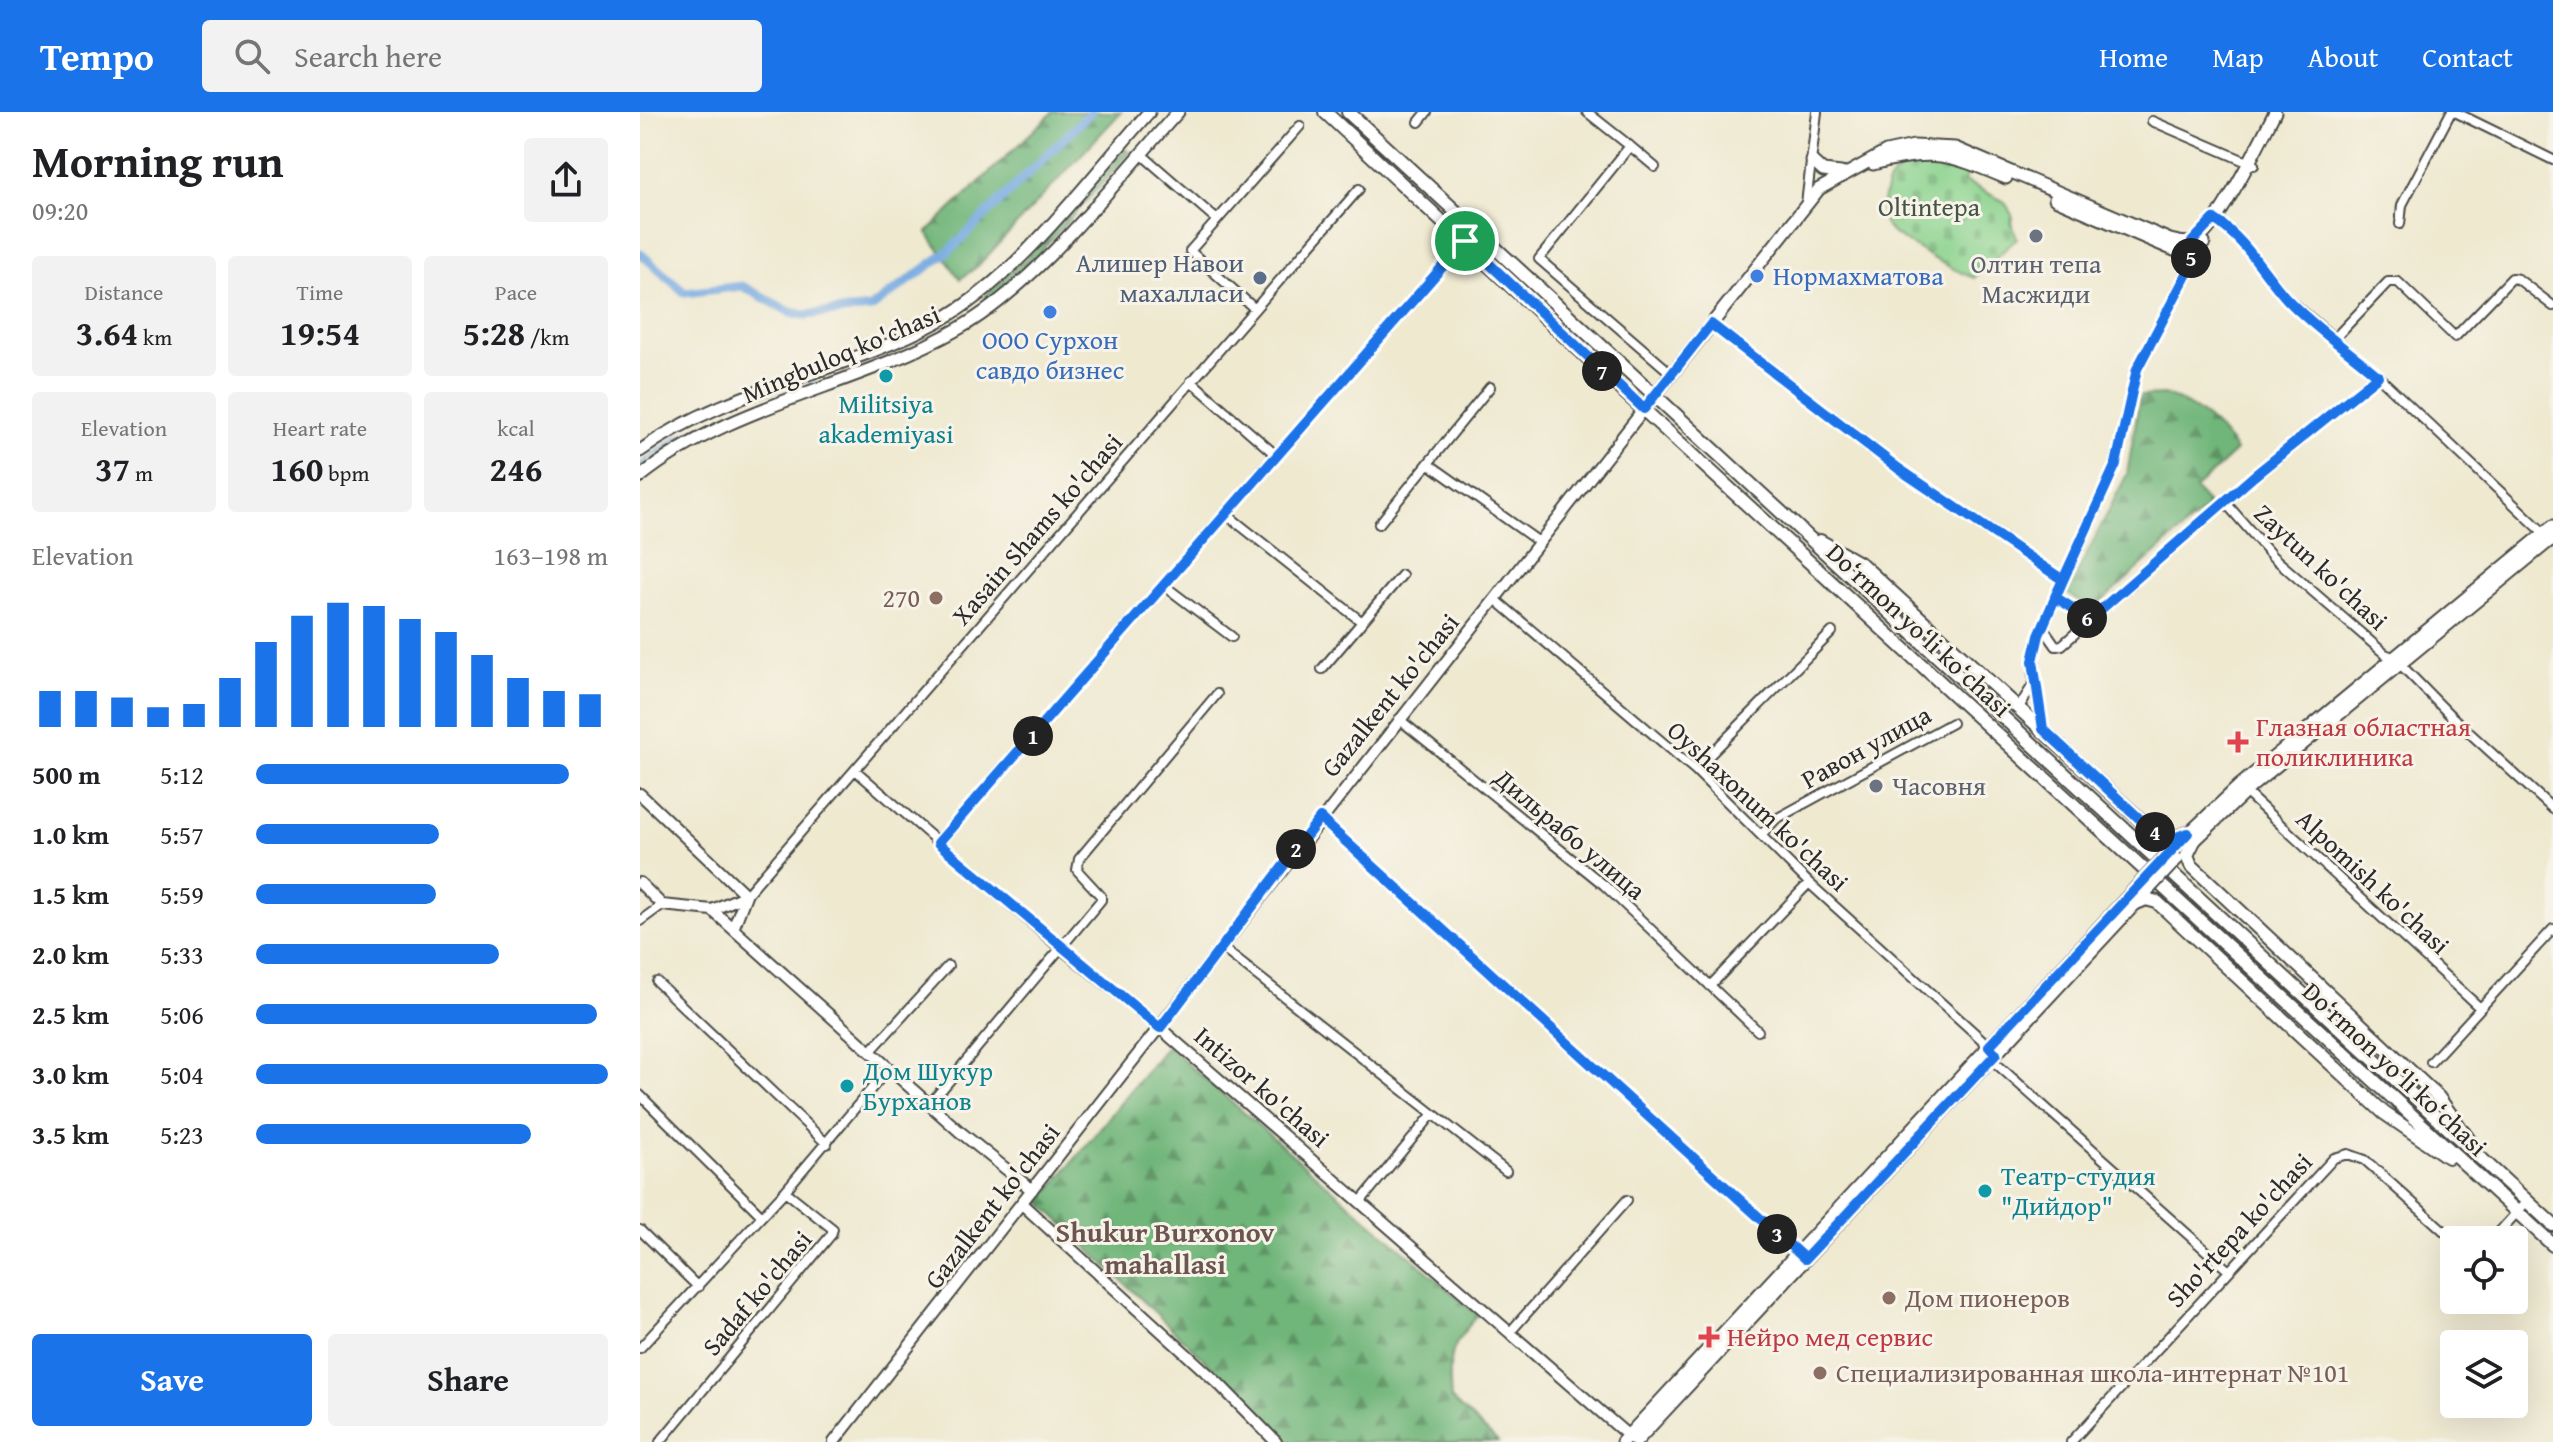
<!DOCTYPE html>
<meta charset="utf-8">
<style>
:root{--surface:#fff;--page:#f2f2f2;--text:#202124;--muted:#757577;--accent:#1a73e8}
body{margin:0;font-family:"Gentium Book Plus",serif;background:var(--page);color:var(--text);height:100vh;display:flex;flex-direction:column;font-size:30px;white-space:nowrap}
*{box-sizing:border-box;margin:0}
p{font-size:26px;color:var(--muted)}
.icon{flex:none;width:44px;height:44px;fill:none;stroke:currentColor;stroke-width:2;stroke-linecap:round;stroke-linejoin:round}
.map{position:relative;flex:1;overflow:hidden}
.side{display:flex;flex-direction:column;background:var(--surface);width:640px}
.side>*{flex:none}
.tools{position:absolute;left:1800px;top:1114px;display:grid;gap:16px}
.tools a{display:grid;place-items:center;width:88px;height:88px;border-radius:8px;background:var(--surface);box-shadow:0 8px 32px #0002;font-size:40px}
.pin{position:absolute;display:grid;place-items:center;width:68px;height:68px;color:#fff;margin:-34px;border:4px solid #fff;border-radius:50%;box-shadow:0 2px 8px #0007}
.km{position:absolute;width:40px;height:40px;margin:-20px;border-radius:50%;background:#222;color:#fff;font-size:22px;line-height:40px;text-align:center}
.round{display:grid;place-items:center;flex:none;width:84px;height:84px;border-radius:8px;background:var(--page)}
.head{display:flex;align-items:center;justify-content:space-between;height:136px;padding:0 32px}
h1{font-size:44px;font-weight:800;line-height:60px}
.metrics{display:grid;grid-template-columns:repeat(3,1fr);gap:12px;height:136px;padding:8px 32px}
.metrics div{display:grid;align-content:center;border-radius:8px;background:var(--page);text-align:center}
.metrics b{font-size:34px;font-weight:800}
.metrics small{font-size:22px;font-weight:400}
.metrics p{font-size:22px}
.chart{height:224px;padding:16px 32px}
.chart p{display:flex;justify-content:space-between}
.chart svg{width:100%;height:144px;margin-top:8px;stroke:var(--accent);stroke-width:6}
.action{display:flex;gap:16px;margin-top:auto;padding:16px 32px}
.action a{flex:1;height:92px;border-radius:8px;background:var(--accent);color:#fff;font-size:32px;font-weight:800;line-height:92px;text-align:center}
.action a+a{background:var(--page);color:var(--text)}
ul{padding:0 32px;list-style:none;font-size:26px}
li{display:grid;grid-template-columns:128px 96px 1fr;align-items:center;height:60px}
li i{height:20px;border-radius:10px;background:var(--accent)}
header{display:flex;align-items:center;gap:48px;box-sizing:border-box;height:112px;padding:0 40px;background:var(--accent);color:#fff}
header strong{font-size:38px}
nav{display:flex;gap:44px;margin-inline-start:auto;font-size:28px}
.search{width:560px;height:72px;background:var(--page);display:flex;align-items:center;gap:20px;box-sizing:border-box;padding:0 28px;border-radius:8px;color:var(--muted);font-size:30px}
main{display:flex;flex:1;min-height:0}
.map>svg:first-child{display:block}
</style>
<header>
<strong>Tempo</strong>
<div class="search"><svg class="icon" aria-label="search" viewBox="0 0 24 24"><circle cx="10" cy="10" r="6"/><path d="M15 15l6 6"/></svg>Search here</div>
<nav><a>Home</a><a>Map</a><a>About</a><a>Contact</a></nav>
</header>
<main>
<section class="side">
<div class="head"><div><h1>Morning run</h1><p>09:20</p></div><a class="round"><svg class="icon" aria-label="share" viewBox="0 0 24 24"><path d="M12 15V3M7 8l5-5 5 5M5 13v7h14v-7"/></svg></a></div>
<div class="metrics">
<div><p>Distance</p><b>3.64<small> km</small></b></div>
<div><p>Time</p><b>19:54</b></div>
<div><p>Pace</p><b>5:28<small> /km</small></b></div>
</div>
<div class="metrics">
<div><p>Elevation</p><b>37<small> m</small></b></div>
<div><p>Heart rate</p><b>160<small> bpm</small></b></div>
<div><p>kcal</p><b>246</b></div>
</div>
<div class="chart"><p><span>Elevation</span>163–198 m</p>
<svg viewBox="0 0 160 44" preserveAspectRatio="none"><path d="M5 44V33M15 44V33M25 44V35M35 44V38M45 44V37M55 44V29M65 44V18M75 44V10M85 44V6M95 44V7M105 44V11M115 44V15M125 44V22M135 44V29M145 44V33M155 44V34"/></svg>
</div>
<ul>
<li><b>500 m</b>5:12<i style="width:89%"></i></li>
<li><b>1.0 km</b>5:57<i style="width:52%"></i></li>
<li><b>1.5 km</b>5:59<i style="width:51%"></i></li>
<li><b>2.0 km</b>5:33<i style="width:69%"></i></li>
<li><b>2.5 km</b>5:06<i style="width:97%"></i></li>
<li><b>3.0 km</b>5:04<i style="width:100%"></i></li>
<li><b>3.5 km</b>5:23<i style="width:78%"></i></li>
</ul>
<div class="action"><a>Save</a><a>Share</a></div>
</section>
<div class="map">
<svg width="1913" height="1330" viewBox="0 0 1913 1330">
<defs>
<pattern id="forest-firs" width="22" height="20" patternUnits="userSpaceOnUse" patternTransform="scale(2)"><rect width="22" height="20" fill="#70b579"/><path d="M5 1l3.5 6h-7zM16 11l3.5 6h-7z" fill="#5c9363"/></pattern>
<pattern id="cemetery-stones" width="16" height="16" patternUnits="userSpaceOnUse" patternTransform="scale(2)"><rect width="16" height="16" fill="#8bd38e"/><path d="M2 7V4a2 2 0 0 1 4 0v3zM10 15v-3a2 2 0 0 1 4 0v3z" fill="#78b57b"/></pattern>
</defs>
<rect width="100%" height="100%" fill="#f7f3e8"/>
<filter id="ink" filterUnits="userSpaceOnUse"><feTurbulence type="fractalNoise" baseFrequency=".0125" numOctaves="2"/><feDisplacementMap in="SourceGraphic" scale="16" xChannelSelector="R" yChannelSelector="G"/><feConvolveMatrix kernelMatrix="1 2 1 2 8 2 1 2 1" color-interpolation-filters="sRGB"/></filter>
<filter id="wash" filterUnits="userSpaceOnUse"><feTurbulence type="fractalNoise" baseFrequency=".006" numOctaves="4" result="noise"/><feDisplacementMap in="SourceGraphic" scale="32" xChannelSelector="R" yChannelSelector="G"/><feGaussianBlur stdDeviation="1.8" result="paint"/><feColorMatrix in="noise" values="0 0 0 0 0 0 0 0 0 0 0 0 0 0 0 0 0 1.4 0 .05"/><feComposite in="paint" operator="in"/></filter>
<g filter="url(#wash)">
<rect width="100%" height="100%" fill="#efe9d0"/>
<path fill="url(#forest-firs)" stroke="#4e7052" stroke-width="2" d="M413,0h68l-143,154 -18,13 -33,-47z
M486,37l4,4 -104,114 -37,33 -4,-4 45,-42z
M1526,283c29,11 53,30 70,56l-41,38 14,17 -117,104 -25,-17 60,-119 13,-78z
M527,934l311,269c-29,33 -30,41 -27,84l47,43h-208l-250,-240z"/>
<path fill="url(#cemetery-stones)" stroke="#5b7f5c" stroke-width="2" d="M1283,51l48,4 -7,14 41,21 8,15 -2,4 6,17 -43,40c-20,-8 -36,-16 -54,-28 -29,-19 -46,-19 -34,-61 6,-19 19,-22 37,-26z"/>
<g fill="none" stroke-linecap="round" stroke-linejoin="round">
<path stroke="#74a9e1" stroke-width="3" d="M0,353l36,-27 139,-56"/>
<path stroke="#74a9e1" stroke-width="9" d="M0,141l45,40 57,-7 48,26 15,3 66,-7 78,-57 142,-139"/>
</g>
</g>
<g filter="url(#ink)">
<g fill="none" stroke-linecap="round" stroke-linejoin="round">
<g stroke="#484844" stroke-width="12">
<path id="minor" d="M947,0l43,34 -91,113 133,115
M1815,0l98,48
M1512,9l102,44
M779,10l8,-10
M990,34l25,21
M500,41l76,66
M1166,92l11,-92
M1574,107l21,15 52,64 91,78 166,157
M1760,112l2,-19 49,-93
M615,197l-65,-58 110,-125
M1071,212l188,145 164,111
M1694,227l54,-57h10l57,55 57,-59 6,1 35,27
M551,269l86,75
M789,352l110,78
M1585,390l47,54 113,98 8,3
M586,402l136,108
M739,412l111,-137
M526,475l66,50
M1415,485l35,22
M855,487l200,171 114,113 180,163
M1402,514l14,20 6,-1 192,-169 124,-100
M1759,551l51,52 103,94
M682,557l80,-94
M1379,595l14,-22
M759,607l205,166 154,146
M1403,617l-10,-55 3,-31 80,-179 21,-95 53,-101 1,-21
M215,658l205,178 100,80
M1055,658l137,-138
M1602,677l238,219
M680,706l479,436
M1121,723l15,-16 176,-96
M298,731l527,-602
M106,783l613,-706
M0,809l22,-16
M582,836l284,223
M17,870l170,162
M1070,874l99,-103
M230,940l78,-86
M1351,947l238,212
M1791,950l122,-133
M0,983l122,121
M289,993l172,-205v-4l-24,-26 2,-11 138,-165
M721,1089l70,-85
M0,1118l58,57
M1852,1128l35,-39
M871,1219l116,-131
M0,1236l145,-157
M20,1330l171,-207 2,-6 -48,-38 104,-123
M1431,1330l263,-284 14,-4 17,6 89,80"/>
</g>
<g stroke="#484844" stroke-width="14">
<path id="tertiary" d="M0,682l106,101
M0,771l22,22 50,5 34,-15
M72,798l247,221 73,59
M93,817l13,-34
M520,916l472,411
M382,1092l197,180 57,58
M194,1330l810,-1033"/>
</g>
<g stroke="#484844" stroke-width="15">
<path id="secondary" d="M1172,49l11,10 18,2
M1233,52c59,-16 77,-10 133,14
M1415,87l119,51 17,1 13,-8
M1004,297l175,-220 67,-37 28,-6 41,2 215,92c8,2 17,5 25,1 22,-10 67,-104 80,-129
M0,339c89,-64 203,-78 299,-130 79,-43 150,-142 210,-209
M0,365c92,-74 216,-90 318,-148 80,-45 157,-148 220,-217
M1551,732l61,-58 301,-248
M1529,740l70,-66 314,-260
M982,1330l521,-562
M996,1330l515,-555"/>
</g>
<g stroke="#484844" stroke-width="16">
<path id="primary" d="M685,0l295,276 933,857
M708,0l1205,1113
M1904,421l8,7
M1180,429l42,24 294,269 14,5 18,-6
M1555,727l-8,16 4,10 247,232 31,43
M1494,792l12,-5 11,3 227,211 64,44"/>
</g>
<use href="#minor" stroke="#fff" stroke-width="8"/>
<use href="#tertiary" stroke="#fff" stroke-width="10"/>
<use href="#secondary" stroke="#fff" stroke-width="11"/>
<use href="#primary" stroke="#fff" stroke-width="12"/>
<g stroke="#484844" stroke-width="15" stroke-linecap="butt">
<path id="secondary-bridge" d="M1503,768l26,-28
M1511,775l26,-28"/>
</g>
<use href="#secondary-bridge" stroke="#fff" stroke-width="11"/>
</g>
</g>
<g fill="none" stroke-linecap="round" stroke-linejoin="round" filter="url(#ink)">
<g stroke="#fff" stroke-width="16">
<path id="route" d="M825,129l-527,602 222,185 160,-210 485,441 191,-205 -7,-8 199,-213 -18,6 -14,-5 -113,-105 -10,-68 6,-26 24,-55 53,-116 21,-95 53,-101 2,-26 22,-23c31,20 48,52 72,79 27,29 62,52 92,78l-124,100 -164,143 -35,-22 8,-17 -164,-111 -188,-145 -67,85 -179,-168"/>
</g>
<use href="#route" stroke="#1a73e8" stroke-width="10"/>
</g>
<g fill="#6b7280" stroke="#f7f3e8" stroke-width="3">
<circle cx="1396" cy="124" r="8"/>
<circle cx="1236" cy="674" r="8"/>
</g>
<g fill="#3f7fe0" stroke="#f7f3e8" stroke-width="3">
<circle cx="1117" cy="164" r="8"/>
<circle cx="410" cy="200" r="8"/>
</g>
<circle fill="#5c6f8a" stroke="#f7f3e8" stroke-width="3" cx="620" cy="166" r="8"/>
<g fill="#0f9aa8" stroke="#f7f3e8" stroke-width="3">
<circle cx="246" cy="264" r="8"/>
<circle cx="207" cy="974" r="8"/>
<circle cx="1345" cy="1079" r="8"/>
</g>
<g fill="#8d6e63" stroke="#f7f3e8" stroke-width="3">
<circle cx="296" cy="486" r="8"/>
<circle cx="1249" cy="1186" r="8"/>
<circle cx="1180" cy="1261" r="8"/>
</g>
<g fill="#e0444e" stroke="#f7f3e8" stroke-width="3">
<path d="M1594 618h8v8h8v8h-8v8h-8v-8h-8v-8h8z"/>
<path d="M1065 1213h8v8h8v8h-8v8h-8v-8h-8v-8h8z"/>
</g>
<g text-anchor="middle" stroke-width="6" stroke-linejoin="round" paint-order="stroke">
<g font-size="26" fill="#435544" stroke="#f7f3e8">
<text x="1289" y="104">Oltintepa</text>
</g>
<g font-size="26" fill="#4e5e75" stroke="#f7f3e8" text-anchor="end">
<text x="604" y="160">Алишер Навои<tspan x="604" dy="30">махалласи</tspan></text>
</g>
<g font-size="26" fill="#5b616d" stroke="#f7f3e8">
<text x="1396" y="161">Олтин тепа<tspan x="1396" dy="30">Масжиди</tspan></text>
<text x="1252" y="683" text-anchor="start">Часовня</text>
</g>
<g font-size="26" fill="#366cbe" stroke="#f7f3e8" text-anchor="start">
<text x="1133" y="173">Нормахматова</text>
<text x="410" y="237" text-anchor="middle">ООО Сурхон<tspan x="410" dy="30">савдо бизнес</tspan></text>
</g>
<g font-size="26" fill="#2b2b2b" stroke="#f7f3e8">
<text transform="translate(201 242) rotate(-23)" y="9">Mingbuloq ko'chasi</text>
<text transform="translate(397 417) rotate(-49)" y="9">Xasain Shams ko'chasi</text>
<text transform="translate(1681 455) rotate(43)" y="9">Zaytun ko'chasi</text>
<text transform="translate(1279 518) rotate(43)" y="9">Do‘rmon yo‘li ko‘chasi</text>
<text transform="translate(750 583) rotate(-51)" y="9">Gazalkent ko'chasi</text>
<text transform="translate(1226 635) rotate(-29)" y="9">Равон улица</text>
<text transform="translate(1118 694) rotate(43)" y="9">Oyshaxonum ko'chasi</text>
<text transform="translate(930 722) rotate(40)" y="9">Дильрабо улица</text>
<text transform="translate(1733 770) rotate(43)" y="9">Alpomish ko'chasi</text>
<text transform="translate(1755 957) rotate(43)" y="9">Do‘rmon yo‘li ko‘chasi</text>
<text transform="translate(622 975) rotate(41)" y="9">Intizor ko'chasi</text>
<text transform="translate(352 1094) rotate(-52)" y="9">Gazalkent ko'chasi</text>
<text transform="translate(1599 1118) rotate(-47)" y="9">Sho'rtepa ko'chasi</text>
<text transform="translate(117 1181) rotate(-50)" y="9">Sadaf ko'chasi</text>
</g>
<g font-size="26" fill="#0d838f" stroke="#f7f3e8" text-anchor="start">
<text x="246" y="301" text-anchor="middle">Militsiya<tspan x="246" dy="30">akademiyasi</tspan></text>
<text x="223" y="968">Дом Шукур<tspan x="223" dy="30">Бурханов</tspan></text>
<text x="1361" y="1073">Театр-студия<tspan x="1361" dy="30">"Дийдор"</tspan></text>
</g>
<g font-size="26" fill="#785e54" stroke="#f7f3e8" text-anchor="start">
<text x="280" y="495" text-anchor="end">270</text>
<text x="1265" y="1195">Дом пионеров</text>
<text x="1196" y="1270">Специализированная школа-интернат №101</text>
</g>
<g font-size="26" fill="#be3a42" stroke="#f7f3e8" text-anchor="start">
<text x="1616" y="624">Глазная областная<tspan x="1616" dy="30">поликлиника</tspan></text>
<text x="1087" y="1234">Нейро мед сервис</text>
</g>
<g font-size="28" font-weight="bold" fill="#6c5551" stroke="#f7f3e8">
<text x="525" y="1130">Shukur Burxonov<tspan x="525" dy="32">mahallasi</tspan></text>
</g>
</g>
</svg>
<div class="tools">
<a><svg class="icon" aria-label="locate" viewBox="0 0 24 24"><circle cx="12" cy="12" r="6"/><path d="M12 2v4M12 18v4M2 12h4M18 12h4"/></svg></a>
<a><svg class="icon" aria-label="layers" viewBox="0 0 24 24"><path d="M12 4l9 5-9 5-9-5zM3 14l9 5 9-5"/></svg></a>
</div>
<div class="pin" style="left:825px;top:129px;background:#1e9e55"><svg class="icon" aria-label="arrive" viewBox="0 0 24 24"><path d="M6 21V4h12l-3 4 3 4H6"/></svg></div>
<b class="km" style="left:393px;top:624px">1</b>
<b class="km" style="left:656px;top:737px">2</b>
<b class="km" style="left:1137px;top:1122px">3</b>
<b class="km" style="left:1515px;top:720px">4</b>
<b class="km" style="left:1551px;top:146px">5</b>
<b class="km" style="left:1447px;top:506px">6</b>
<b class="km" style="left:962px;top:259px">7</b>
</div>
</main>
